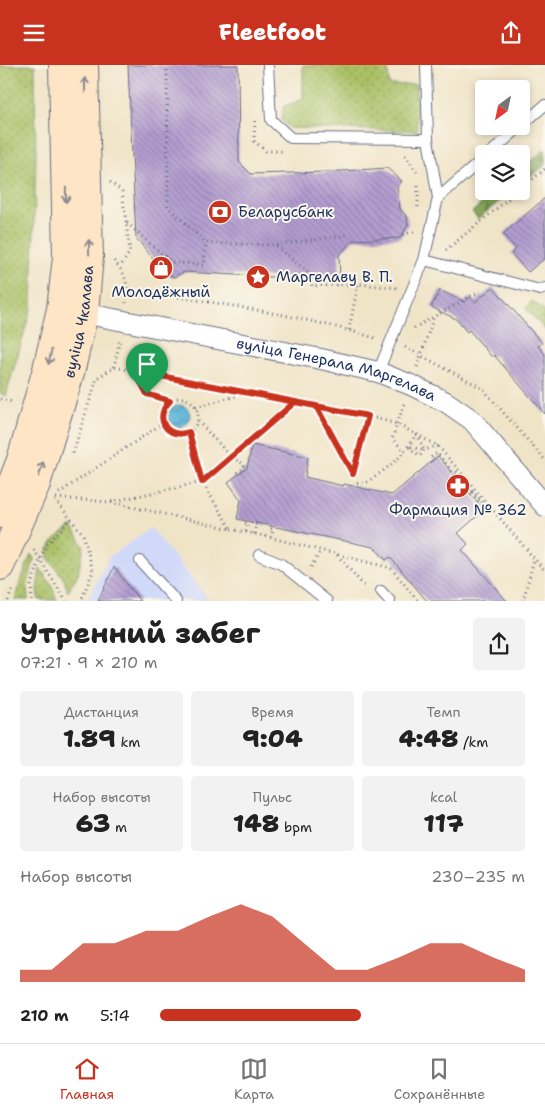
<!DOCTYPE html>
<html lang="ru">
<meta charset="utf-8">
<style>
:root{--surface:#fff;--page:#f2f2f2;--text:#222;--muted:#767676;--line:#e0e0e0;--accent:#c8321e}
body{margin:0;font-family:"Shantell Sans",sans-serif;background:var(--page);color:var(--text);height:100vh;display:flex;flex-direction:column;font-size:19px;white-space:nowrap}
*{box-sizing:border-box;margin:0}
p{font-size:16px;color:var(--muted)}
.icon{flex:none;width:28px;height:28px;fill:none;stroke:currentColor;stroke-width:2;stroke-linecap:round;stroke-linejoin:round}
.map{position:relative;height:536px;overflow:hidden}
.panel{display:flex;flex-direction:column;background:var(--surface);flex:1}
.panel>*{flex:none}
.needle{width:32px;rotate:213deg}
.controls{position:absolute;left:475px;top:15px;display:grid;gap:10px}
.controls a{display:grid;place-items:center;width:55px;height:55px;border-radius:5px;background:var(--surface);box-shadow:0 2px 8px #0003;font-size:25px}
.pin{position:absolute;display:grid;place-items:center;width:42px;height:42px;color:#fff;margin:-51px -21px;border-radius:50% 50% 50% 0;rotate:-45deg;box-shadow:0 0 5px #0007}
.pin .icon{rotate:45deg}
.round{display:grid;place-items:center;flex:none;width:52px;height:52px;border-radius:5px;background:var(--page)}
.summary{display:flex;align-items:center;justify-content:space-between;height:85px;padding:0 20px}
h1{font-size:28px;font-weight:800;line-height:38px}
.stats{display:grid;grid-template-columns:repeat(3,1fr);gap:8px;height:85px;padding:5px 20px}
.stats div{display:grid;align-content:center;border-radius:5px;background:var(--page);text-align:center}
.stats b{font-size:25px;font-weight:800}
.stats small{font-size:14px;font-weight:400}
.stats p{font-size:14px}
.chart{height:140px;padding:10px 20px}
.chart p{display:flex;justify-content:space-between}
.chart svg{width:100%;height:90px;margin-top:5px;fill:var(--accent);opacity:.7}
ul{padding:0 20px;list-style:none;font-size:16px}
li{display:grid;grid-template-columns:80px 60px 1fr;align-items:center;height:38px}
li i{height:12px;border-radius:6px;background:var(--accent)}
header{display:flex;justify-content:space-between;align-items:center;height:65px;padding:0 20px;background:var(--accent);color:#fff;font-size:22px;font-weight:800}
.dock{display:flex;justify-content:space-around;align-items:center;height:70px;border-top:1px solid var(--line);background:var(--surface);font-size:14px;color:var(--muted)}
.dock a{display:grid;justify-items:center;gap:2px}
.dock .active{color:var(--accent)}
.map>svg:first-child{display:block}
</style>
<header><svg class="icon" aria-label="menu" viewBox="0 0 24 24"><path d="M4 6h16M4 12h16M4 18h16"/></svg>Fleetfoot<svg class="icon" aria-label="share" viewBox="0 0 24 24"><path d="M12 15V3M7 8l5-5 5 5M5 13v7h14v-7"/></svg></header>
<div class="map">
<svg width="545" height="536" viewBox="0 0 545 536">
<defs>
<pattern id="grass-dots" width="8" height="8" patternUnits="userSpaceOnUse" patternTransform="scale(1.25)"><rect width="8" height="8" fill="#a9c065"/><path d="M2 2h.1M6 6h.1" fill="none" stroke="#899c56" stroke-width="1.8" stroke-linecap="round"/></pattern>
<pattern id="forest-firs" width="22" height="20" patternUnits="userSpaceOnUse" patternTransform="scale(1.25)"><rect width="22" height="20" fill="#86a65a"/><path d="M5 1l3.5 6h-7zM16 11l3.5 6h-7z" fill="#6d884e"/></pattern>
<pattern id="water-waves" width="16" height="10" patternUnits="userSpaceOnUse" patternTransform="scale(1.25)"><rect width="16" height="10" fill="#58b2d6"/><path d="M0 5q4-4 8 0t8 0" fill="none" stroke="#4891b1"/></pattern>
<pattern id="building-back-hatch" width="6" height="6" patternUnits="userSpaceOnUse" patternTransform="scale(1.25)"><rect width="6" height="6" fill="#b39dd0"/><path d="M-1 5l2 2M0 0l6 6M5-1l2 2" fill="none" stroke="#9180ac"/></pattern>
</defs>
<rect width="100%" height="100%" fill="#fbf7ec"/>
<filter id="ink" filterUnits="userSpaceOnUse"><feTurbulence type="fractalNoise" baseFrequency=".02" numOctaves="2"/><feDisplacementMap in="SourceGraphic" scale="10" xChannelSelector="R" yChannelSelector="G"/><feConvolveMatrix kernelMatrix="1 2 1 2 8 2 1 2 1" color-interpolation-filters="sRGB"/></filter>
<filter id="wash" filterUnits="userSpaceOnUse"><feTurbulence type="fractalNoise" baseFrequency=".0096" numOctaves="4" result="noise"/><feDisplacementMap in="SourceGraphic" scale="20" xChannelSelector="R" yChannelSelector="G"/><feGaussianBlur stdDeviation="1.12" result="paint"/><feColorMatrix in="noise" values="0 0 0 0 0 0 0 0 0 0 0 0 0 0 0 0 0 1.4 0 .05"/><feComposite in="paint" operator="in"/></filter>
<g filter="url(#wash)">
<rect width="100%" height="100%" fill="#f0e4c7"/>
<path fill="#d1d9f9" d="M151,463l58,72 -122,1 22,-44z"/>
<path fill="url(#grass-dots)" stroke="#627862" d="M0,0h35l1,89 -4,152 -26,90 -6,-3z
M303,0h85l1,20 27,-1 1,47 -127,-3 -9,-8 3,-14 19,-7z
M532,236l13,10v19l-20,-22z
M72,461l12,21 -6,27 -10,18 -4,-13 -16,-21v-9l5,-8z
M31,489l3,5 -7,28 1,13h-13l2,-9z
M40,503l11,16 6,16h-18l-2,-10z"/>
<path fill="url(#forest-firs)" stroke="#506a5c" d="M545,84v16l-24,19v-14z
M496,126h16l-34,28 -6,-7z"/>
<path fill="url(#water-waves)" stroke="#3a709a" d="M168 351a11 11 0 1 1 22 0a11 11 0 1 1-22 0Z"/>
<g id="blocks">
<path fill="url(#building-back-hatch)" d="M128,0h110l1,97 12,12 77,-2 59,-4 15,13 -5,6 3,22 7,7 1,9 -8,13 -47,2 -14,15 1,26 -156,-9 -10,5 -8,-3 -30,-36z
M545,133v60l-17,14 -17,-19 5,-4 -13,-15z
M493,222l49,56 -4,3 7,8v60l-51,-59 -2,2 -23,-27 -2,2 -11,-13 -25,-12 9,-17 24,12 6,-5 5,5z
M252,380l56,12 -3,20 38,9 1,-2 48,11 46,-39 46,54 -26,23 10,11 -6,6 45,51h-80l-37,-44 -4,3 -12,-13 -137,-28 4,-19 -13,-18 19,-14z
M114,502l26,34h-42z"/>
</g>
</g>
<g filter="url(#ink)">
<use href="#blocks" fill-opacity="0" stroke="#666e83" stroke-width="1"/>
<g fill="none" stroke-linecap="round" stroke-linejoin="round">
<g stroke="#666e83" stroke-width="12">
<path id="service" d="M268,0l3,55 20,18 137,1
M521,61l24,-21
M489,89l32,-28
M438,133l46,-40
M424,195l116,30 5,-2
M378,307l46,-112 14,-62 -10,-59 -2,-74
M259,490l22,9 46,37
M140,496l36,40
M381,526l9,10"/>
</g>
<g stroke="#666e83" stroke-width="22">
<g id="minor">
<path id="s1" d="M72,246l249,48 57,13 33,13 35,17 26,18 73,86"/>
</g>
</g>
<g stroke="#666e83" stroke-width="30">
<g id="secondary">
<path d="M0,449l21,-54 26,-91 14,-60 6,-52 -4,-192"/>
<path id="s2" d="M0,501l36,-82 34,-111 14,-60 5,-56 -5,-192"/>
</g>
</g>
<path stroke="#666e83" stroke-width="3" stroke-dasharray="1 4" stroke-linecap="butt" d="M167,0l1,142 38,36 69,2 36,30 1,11 46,-2 40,4
M255,56l-1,20 12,10h16
M405,90l12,17
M110,117l12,9 8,61 -10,15
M521,124l24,-20
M418,142v-21
M127,158l44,39 33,3 2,-22
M403,169l11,-2
M276,180l72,-10
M446,185l72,-59
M114,196c12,12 15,25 12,42
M129,224c82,14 166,24 246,49
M414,263l66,-37
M349,265l9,-46
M405,282l77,41 63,72
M114,302l6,-28
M417,302l17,-51
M135,307l12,22 22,6
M162 351a18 18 0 1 1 36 0a18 18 0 1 1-36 0Z
M0,334l13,3
M404,339l-12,35 13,12
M316,341l37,68 15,-58
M196,342l50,-14
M198,356l33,36 13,7v4l-8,5 1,2
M189,367l13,50 93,-80
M409,382l11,9 4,-6 14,-4
M411,382l13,3 -7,-16
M73,388l24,-75 17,-11 254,49 29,8 41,22 107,125
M433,395l-3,-2 7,-5 49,56 1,-1 -31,-37 3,-2
M357,418l7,1c25,-17 37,-24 52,-50
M59,428l104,-70
M56,433l54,4 121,27 -29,-47 -92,20
M55,435l28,34 10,37 -12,30
M252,457v2h4l-2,10
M245,458l3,1 -2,8
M269,460v3l4,1 -2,8
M231,464l29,6 131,33 27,33
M34,485l32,51
M337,490l29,33
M311,502l10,-17
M8,536l5,-14
M32,536l-1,-17 15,-39 25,-26
M523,536l11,-42"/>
<use href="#service" stroke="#fff" stroke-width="10"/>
<use href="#minor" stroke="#fff" stroke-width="20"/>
<use href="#secondary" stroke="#fde5c5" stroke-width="28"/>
</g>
<defs><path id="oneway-shaft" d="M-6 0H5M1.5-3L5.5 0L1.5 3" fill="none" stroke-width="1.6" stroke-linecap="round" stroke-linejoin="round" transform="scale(1.25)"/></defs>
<g stroke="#8c8a92">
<use href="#oneway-shaft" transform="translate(85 20) rotate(-91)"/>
<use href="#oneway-shaft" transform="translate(66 130) rotate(89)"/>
<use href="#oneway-shaft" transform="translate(89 182) rotate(-91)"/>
<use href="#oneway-shaft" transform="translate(50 292) rotate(102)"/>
<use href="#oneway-shaft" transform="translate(41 404) rotate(-73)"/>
</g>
</g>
<g fill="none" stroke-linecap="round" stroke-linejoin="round" filter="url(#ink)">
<g stroke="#fff" stroke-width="10">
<path id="route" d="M147,329l23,7c-17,16 -4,39 19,31l13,50 93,-80 73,14 -15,58 -37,-68c-60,-12 -121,-23 -181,-35l12,23"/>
</g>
<use href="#route" stroke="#c8321e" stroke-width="6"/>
</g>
<defs>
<g id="bank-disc" transform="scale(1.25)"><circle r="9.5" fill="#c8321e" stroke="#fbf7ec"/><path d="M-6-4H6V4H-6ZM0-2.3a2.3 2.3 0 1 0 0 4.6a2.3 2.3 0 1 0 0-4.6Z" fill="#fff"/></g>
<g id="shop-disc" transform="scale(1.25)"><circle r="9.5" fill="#c8321e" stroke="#fbf7ec"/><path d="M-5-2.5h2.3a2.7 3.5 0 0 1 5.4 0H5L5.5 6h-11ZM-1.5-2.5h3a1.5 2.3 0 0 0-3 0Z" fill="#fff"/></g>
<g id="sight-disc" transform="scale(1.25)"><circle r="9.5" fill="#c8321e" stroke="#fbf7ec"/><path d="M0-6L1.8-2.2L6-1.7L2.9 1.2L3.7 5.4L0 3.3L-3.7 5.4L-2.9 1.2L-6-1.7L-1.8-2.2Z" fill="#fff"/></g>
<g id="pharmacy-disc" transform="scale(1.25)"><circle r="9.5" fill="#c8321e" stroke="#fbf7ec"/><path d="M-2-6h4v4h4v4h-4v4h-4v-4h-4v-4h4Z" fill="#fff"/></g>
</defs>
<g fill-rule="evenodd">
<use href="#bank-disc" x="220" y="147"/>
<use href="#shop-disc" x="161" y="203"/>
<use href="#sight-disc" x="258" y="212"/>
<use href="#pharmacy-disc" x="458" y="421"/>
</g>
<g text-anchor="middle" stroke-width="4" stroke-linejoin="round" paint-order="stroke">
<g font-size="15" fill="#1b2f5e" stroke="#fbf7ec" text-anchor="start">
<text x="238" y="152">Беларусбанк</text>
<text x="276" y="217">Маргелаву В. П.</text>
<text x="161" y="232" text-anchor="middle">Молодёжный</text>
<text x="458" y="450" text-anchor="middle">Фармация № 362</text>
</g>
<g font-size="15" fill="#1b2f5e" stroke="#fbf7ec">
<text dy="5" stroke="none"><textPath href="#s2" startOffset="258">вуліца Чкалава</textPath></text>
<text dy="5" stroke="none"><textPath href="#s1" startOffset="271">вуліца Генерала Маргелава</textPath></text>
</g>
</g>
</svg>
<div class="controls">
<a><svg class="needle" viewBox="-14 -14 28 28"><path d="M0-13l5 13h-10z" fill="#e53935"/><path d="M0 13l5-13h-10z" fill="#767676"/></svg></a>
<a><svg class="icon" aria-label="layers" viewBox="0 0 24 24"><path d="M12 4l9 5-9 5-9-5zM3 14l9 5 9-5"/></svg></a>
</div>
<div class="pin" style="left:147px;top:329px;background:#1e9e55"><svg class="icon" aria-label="arrive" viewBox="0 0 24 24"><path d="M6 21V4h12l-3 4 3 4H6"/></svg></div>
</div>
<section class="panel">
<div class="summary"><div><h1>Утренний забег</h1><p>07:21 · 9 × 210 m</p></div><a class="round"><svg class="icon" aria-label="share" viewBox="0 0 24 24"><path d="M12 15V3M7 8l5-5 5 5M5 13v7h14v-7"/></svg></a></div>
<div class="stats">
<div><p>Дистанция</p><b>1.89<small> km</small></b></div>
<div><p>Время</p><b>9:04</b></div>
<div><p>Темп</p><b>4:48<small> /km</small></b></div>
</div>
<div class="stats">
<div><p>Набор высоты</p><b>63<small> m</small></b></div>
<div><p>Пульс</p><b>148<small> bpm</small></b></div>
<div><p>kcal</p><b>117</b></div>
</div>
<div class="chart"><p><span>Набор высоты</span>230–235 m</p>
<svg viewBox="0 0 160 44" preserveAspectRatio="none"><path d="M0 44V38L10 38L20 25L30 25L40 19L50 19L60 12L70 6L80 12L90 25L100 38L110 38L120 32L130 25L140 25L150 32L160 38V44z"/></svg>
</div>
<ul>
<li><b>210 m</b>5:14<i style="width:55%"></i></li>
</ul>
</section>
<nav class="dock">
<a class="active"><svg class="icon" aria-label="home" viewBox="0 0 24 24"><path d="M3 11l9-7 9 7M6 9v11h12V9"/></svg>Главная</a>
<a><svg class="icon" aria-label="map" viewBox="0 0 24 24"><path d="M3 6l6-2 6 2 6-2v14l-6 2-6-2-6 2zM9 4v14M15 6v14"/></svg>Карта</a>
<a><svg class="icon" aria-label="saved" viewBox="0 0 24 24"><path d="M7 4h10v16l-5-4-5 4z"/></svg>Сохранённые</a>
</nav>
